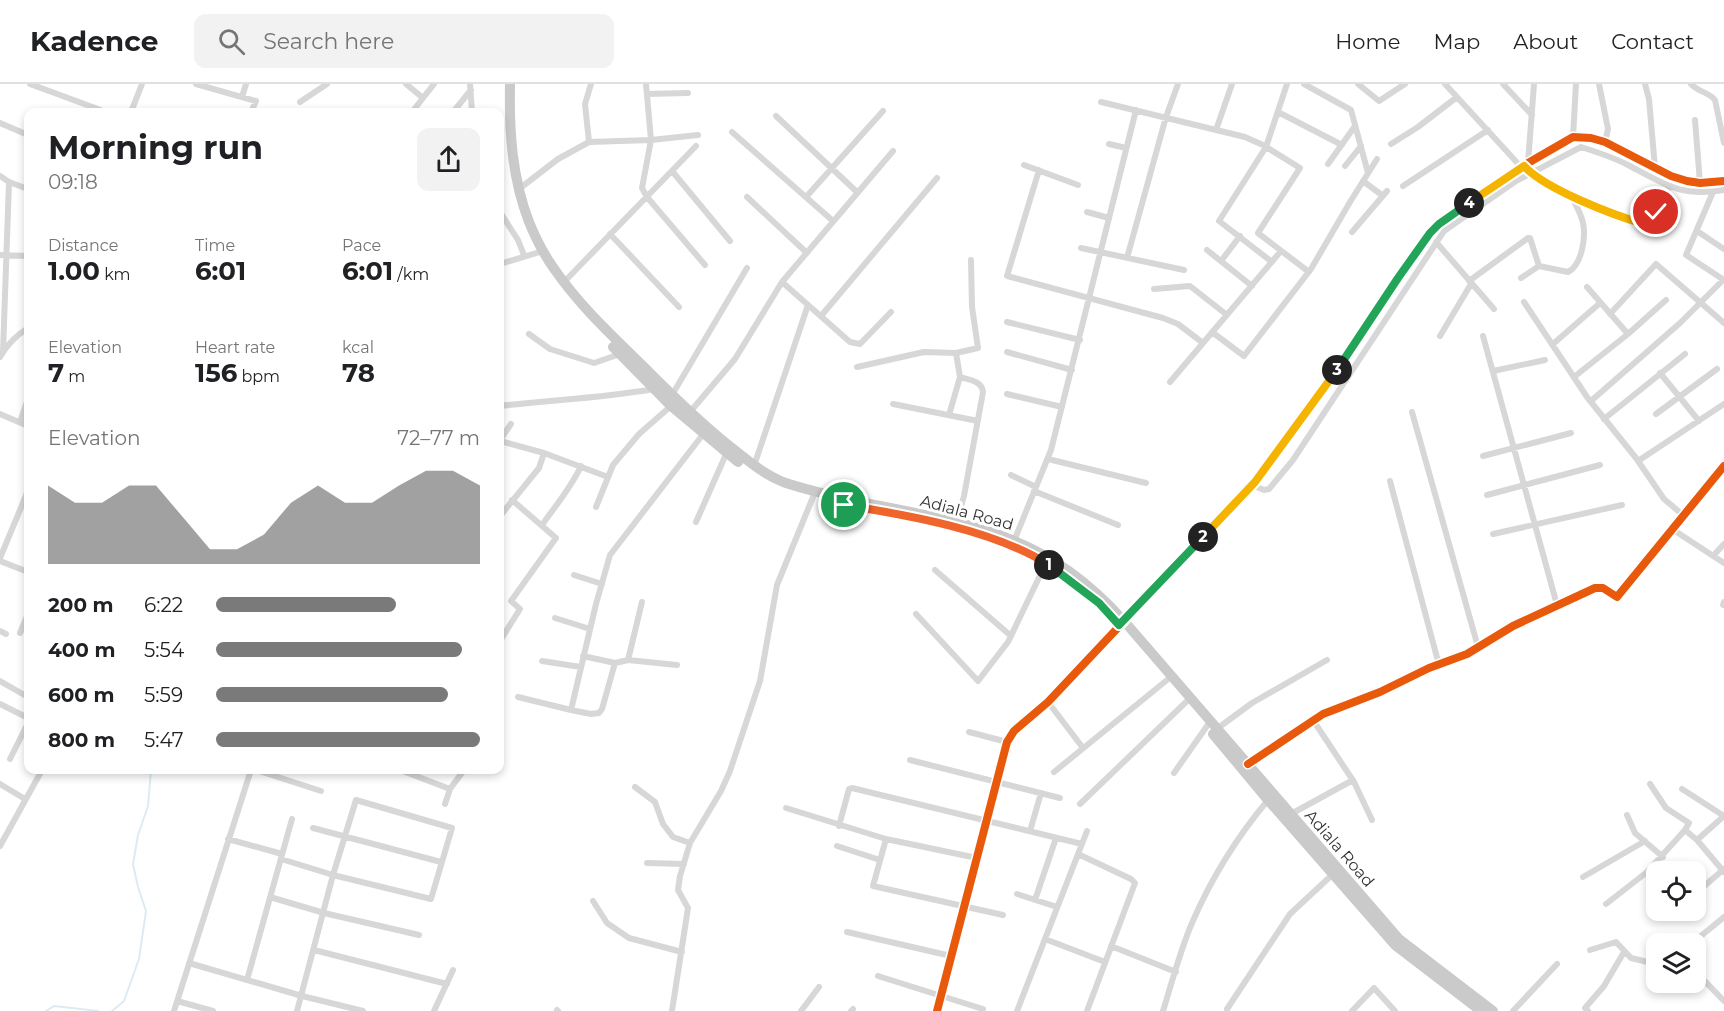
<!DOCTYPE html>
<meta charset="utf-8">
<style>
:root{--surface:#fff;--page:#f2f2f2;--text:#202124;--muted:#757577;--line:#e0e0e0;--accent:#7a7a7a}
body{margin:0;font-family:Montserrat,sans-serif;background:var(--page);color:var(--text);height:100vh;display:flex;flex-direction:column;font-size:22px;white-space:nowrap}
*{box-sizing:border-box;margin:0}
p{font-size:20px;color:var(--muted)}
.icon{flex:none;width:33px;height:33px;fill:none;stroke:currentColor;stroke-width:2;stroke-linecap:round;stroke-linejoin:round}
.map{position:relative;flex:1;overflow:hidden}
.details{position:absolute;left:24px;top:24px;width:480px;height:666px;display:flex;flex-direction:column;background:var(--surface);border-radius:12px;box-shadow:0 3px 9px #0003}
.details>*{flex:none}
.buttons{position:absolute;left:1646px;top:777px;display:grid;gap:12px}
.buttons a{display:grid;place-items:center;width:60px;height:60px;border-radius:12px;background:var(--surface);box-shadow:0 3px 9px #0003;font-size:30px}
.pin{position:absolute;display:grid;place-items:center;width:51px;height:51px;color:#fff;margin:-26px;border:3px solid #fff;border-radius:50%;box-shadow:0 2px 6px #0007}
.km{position:absolute;width:30px;height:30px;margin:-15px;border-radius:50%;background:#222;color:#fff;font-size:16px;line-height:30px;text-align:center}
.round{display:grid;place-items:center;flex:none;width:63px;height:63px;border-radius:12px;background:var(--page)}
.summary{display:flex;align-items:center;justify-content:space-between;height:102px;padding:0 24px}
h1{font-size:33px;font-weight:700;line-height:45px}
.metrics{display:grid;grid-template-columns:repeat(3,1fr);gap:9px;height:102px;padding:6px 24px}
.metrics div{display:grid;align-content:center}
.metrics b{font-size:26px;font-weight:700}
.metrics small{font-size:16px;font-weight:400}
.metrics p{font-size:16px}
.chart{height:168px;padding:12px 24px}
.chart p{display:flex;justify-content:space-between}
.chart svg{width:100%;height:108px;margin-top:6px;fill:var(--accent);opacity:.7}
ul{padding:0 24px;list-style:none;font-size:20px}
li{display:grid;grid-template-columns:96px 72px 1fr;align-items:center;height:45px}
li i{height:15px;border-radius:8px;background:var(--accent)}
header{display:flex;align-items:center;gap:36px;box-sizing:border-box;height:84px;padding:0 30px;background:var(--surface);border-bottom:2px solid var(--line)}
header strong{font-size:28px}
nav{display:flex;gap:33px;margin-inline-start:auto;font-size:21px}
.search{width:420px;height:54px;background:var(--page);display:flex;align-items:center;gap:15px;box-sizing:border-box;padding:0 21px;border-radius:12px;color:var(--muted);font-size:22px}
.map>svg:first-child{display:block}
</style>
<header>
<strong>Kadence</strong>
<div class="search"><svg class="icon" aria-label="search" viewBox="0 0 24 24"><circle cx="10" cy="10" r="6"/><path d="M15 15l6 6"/></svg>Search here</div>
<nav><a>Home</a><a>Map</a><a>About</a><a>Contact</a></nav>
</header>
<div class="map">
<svg width="1724" height="927" viewBox="0 0 1724 927">
<rect width="100%" height="100%" fill="#fff"/>
<g fill="none" stroke-linecap="round" stroke-linejoin="round">
<path stroke="#ddebf3" stroke-width="2" d="M46,927l8,-5 44,5
M112,927l12,-10 15,-42 7,-48 -8,-24 -5,-23 5,-29 10,-29 3,-36"/>
<path stroke="#d7d7d7" stroke-width="6" d="M30,0l76,28
M196,0l60,17 -5,11
M406,0l17,14
M470,0l2,28
M646,0l5,56 -9,48 5,9 58,68
M1304,0l47,26 17,63
M1358,0l21,17 26,-17
M1445,0l77,84
M1503,0l29,31
M1599,0l9,45 -3,13
M1645,0l4,15 6,69
M1691,0c7,8 18,8 24,16l9,43
M647,10l41,-1
M242,13l4,-13
M300,18l27,-18
M1101,18l144,35 18,8 37,23 -42,65 51,39
M131,28l11,-28
M412,28l22,-28
M453,28l18,-22
M1278,28l64,33
M776,32l81,76
M1695,36l5,63
M0,39l28,12
M1216,46l16,-46
M732,48l101,89
M1573,53l3,-53
M589,58l-4,-38 6,-20
M1109,60l17,4
M1391,60l27,-17 39,-30
M1528,79l6,-79
M1328,80l27,-38
M1024,81l54,20
M1345,82l16,-20
M1039,86l-32,106 156,42 15,6 25,19
M672,87l58,70
M1529,87c26,21 82,44 115,53 13,-8 18,-24 25,-37
M0,92l9,6 19,7
M1363,97l20,15
M1403,102l85,-56
M519,105l39,-30 31,-17 62,-2 47,-5
M1713,108l-27,63 38,25
M747,113l60,56
M806,113l77,-86
M500,128l18,28 6,15
M1087,128l22,6
M1697,147l27,18
M1352,148l35,-41
M610,150l69,73
M1436,158l58,67
M1081,164l103,22
M1207,166l45,36
M0,171l28,1
M1127,174l39,-141 12,-33
M1221,177l19,-25
M1272,178l-53,-41 47,-74 21,-63
M500,180l43,-13
M1521,194l18,-12 29,6c14,-7 18,-35 15,-49 -2,-10 -8,-19 -12,-28
M1469,197l59,-43h2l9,28
M564,198l132,-136
M782,198l68,60 10,2 31,-32
M1587,203l41,47
M1154,205l36,-3 37,29
M1524,218l63,95 49,61 28,41 19,16
M1610,230l46,-50 68,59
M821,232l116,-138
M1007,238l73,18
M1212,248l32,24 67,-87 39,-67 27,-43
M529,250l21,15 44,14 26,-9
M1440,252l31,-52
M1483,252l74,269
M1553,260l47,-41
M3,268l6,-170
M1007,268l65,18
M0,273c6,-11 17,-22 28,-29
M857,283l67,-15 32,1 22,-5 -6,-41 -1,-47
M1493,287l52,-11
M1660,289l39,48
M1574,293l54,-43 38,-34
M1170,298l111,-131
M1007,310l55,13
M672,311l75,-127
M1591,317l89,-78 43,-43
M893,320l85,17
M500,322c51,-6 103,-8 154,-17
M690,328l45,-53 47,-77 111,-131
M1412,328l66,235
M0,330l28,12
M1656,330l61,-45
M949,331l11,-38 -4,-24
M1604,335l81,-65
M20,338l8,-23
M500,356l11,-16
M500,357l44,12 64,24
M1483,372l88,-23
M1048,375l98,24
M1638,377l86,-57
M754,382l54,-161
M1011,391l25,12
M1390,397l49,184
M1252,401l12,5 5,-1 24,-29 151,-229 72,-50 65,-34c16,5 34,11 49,19 35,19 52,31 94,24
M1034,407l84,34
M1487,411l113,-30
M596,423l17,-42 26,-31 32,-28
M500,432l39,-48 5,-15
M957,437l7,-25 19,-104c-1,-11 -13,-12 -23,-15
M696,438l31,-70
M542,441c14,-20 29,-37 39,-59
M1672,445l52,34
M1493,450l129,-29
M1012,462l39,-96 85,-340
M1713,472l11,-12
M0,474l27,-65
M0,477l28,11
M935,486l76,66
M574,491l28,9
M1723,521l1,-3
M916,530l62,67 30,-39 38,-79
M555,534l35,11
M0,547l6,3
M20,549l8,-19
M500,557l20,-32 -9,-8 45,-63 -44,-38
M583,572l32,7 13,-3 49,5
M628,576l14,-58
M542,577l39,6
M0,597l28,16
M518,613l53,13 25,-106 14,-49 94,-122
M1048,618l35,46
M0,620l28,14
M571,626l20,4 8,-1 3,-4 13,-46
M1313,636l41,62 18,38
M1218,644l34,-25 75,-43
M969,648l38,10
M10,675l18,-36
M910,676l150,38
M1248,680l75,-50 57,-22 49,-24 38,-14 46,-28 82,-38h8l14,9 107,-131
M256,686l65,21
M400,686l50,19
M1054,688l113,-92
M1174,689l33,-47
M0,700l25,15
M1650,700l16,24 23,15 -4,7
M635,703l20,15 8,22 10,13 17,6
M1682,705l42,27
M445,720l5,-15 14,-19
M1080,720l106,-102
M786,724l100,31 91,19
M1291,730l62,-34
M1627,731l8,18 28,24
M1724,732l-27,24 27,32
M839,742l10,-37 3,-1 230,56
M313,744l128,34
M1030,747l11,-38
M228,755l54,15
M886,755l-13,47 130,29
M0,762l42,-76
M837,762l43,14
M1078,770l53,25 4,4 -48,128
M281,775l52,16 98,24 21,-71 -96,-28 -23,75 -36,136
M647,779l37,1
M1583,793l62,-36
M1017,810l40,13
M1695,810l29,-25
M270,813l54,16 95,22
M1035,816l21,-62
M593,817l14,22 22,15 53,14
M1606,820l41,-32 38,-42 12,10
M847,848l104,24
M1045,855l60,23
M1691,860l33,-27
M1111,862l65,26
M314,866l133,34
M1590,866l26,-8 15,16 25,6
M189,879l113,33 61,15
M1697,889l27,28
M878,892l105,33
M247,896l45,-161
M177,917l36,10
M1227,925l63,-95 43,-40
M557,926l1,1
M174,927l77,-241
M434,927l19,-41
M672,927l16,-103 -10,-18 2,-14 10,-33 31,-52 9,-20 30,-90 17,-96 36,-88
M801,927l18,-24
M851,927l2,-2
M937,927l70,-269 7,-11 34,-29 207,-220 81,-109 62,-96 41,-53 89,-61 45,-26 18,1 14,4 66,34 16,5 13,2 24,-2
M1017,927l70,-180
M1163,927c9,-29 17,-60 29,-88 19,-44 45,-86 76,-123
M1352,927l22,-23 21,23
M1513,927l44,-47
M1588,927l-3,-3 19,-22 20,-34"/>
<path stroke="#cacaca" stroke-width="10" d="M510,0c-1,47 2,94 19,138 7,17 15,33 26,48 27,39 62,70 95,103 28,28 56,55 87,79 15,12 29,23 46,30 32,11 64,17 97,24 103,20 170,33 244,115l275,318 94,72
M613,263l58,59 67,56
M1213,650l55,66 127,145 86,66"/>
<g stroke="#fff" stroke-width="11">
<path id="cycleway" d="M1248,680l75,-50 57,-22 49,-24 38,-14 46,-28 82,-38h8l14,9 107,-131
M937,927l70,-269 7,-11 34,-29 207,-220 81,-109 62,-96 41,-53 89,-61 45,-26 18,1 14,4 66,34 16,5 13,2 24,-2"/>
</g>
<use href="#cycleway" stroke="#e8590c" stroke-width="8"/>
</g>
<g fill="none" stroke-linecap="round" stroke-linejoin="round">
<g stroke="#fff" stroke-width="12">
<path id="split-1" d="M844,421c64,10 150,25 205,60"/>
</g>
<g stroke="#fff" stroke-width="12">
<path id="split-2" d="M1049,481l50,38 20,22 84,-88"/>
</g>
<g stroke="#fff" stroke-width="12">
<path id="split-3" d="M1203,453l52,-55 82,-112"/>
</g>
<g stroke="#fff" stroke-width="12">
<path id="split-4" d="M1337,286l61,-92 32,-45 9,-9 30,-21"/>
</g>
<g stroke="#fff" stroke-width="12">
<path id="split-5" d="M1469,119l55,-37c21,23 89,49 120,58l6,-4 6,-8"/>
</g>
<use href="#split-1" stroke="#f0652b" stroke-width="8"/>
<use href="#split-2" stroke="#22a559" stroke-width="8"/>
<use href="#split-3" stroke="#f5b400" stroke-width="8"/>
<use href="#split-4" stroke="#22a559" stroke-width="8"/>
<use href="#split-5" stroke="#f5b400" stroke-width="8"/>
</g>
<g text-anchor="middle" stroke-width="6" stroke-linejoin="round" paint-order="stroke">
<g font-size="16" fill="#333" stroke="#fff">
<text transform="translate(967 428) rotate(15)" y="6">Adiala Road</text>
<text transform="translate(1340 764) rotate(49)" y="6">Adiala Road</text>
</g>
</g>
</svg>
<div class="buttons">
<a><svg class="icon" aria-label="locate" viewBox="0 0 24 24"><circle cx="12" cy="12" r="6"/><path d="M12 2v4M12 18v4M2 12h4M18 12h4"/></svg></a>
<a><svg class="icon" aria-label="layers" viewBox="0 0 24 24"><path d="M12 4l9 5-9 5-9-5zM3 14l9 5 9-5"/></svg></a>
</div>
<div class="pin" style="left:844px;top:421px;background:#1e9e55"><svg class="icon" aria-label="arrive" viewBox="0 0 24 24"><path d="M6 21V4h12l-3 4 3 4H6"/></svg></div>
<div class="pin" style="left:1656px;top:128px;background:#d93025"><svg class="icon" aria-label="check" viewBox="0 0 24 24"><path d="M5 12l5 5 9-10"/></svg></div>
<b class="km" style="left:1049px;top:481px">1</b>
<b class="km" style="left:1203px;top:453px">2</b>
<b class="km" style="left:1337px;top:286px">3</b>
<b class="km" style="left:1469px;top:119px">4</b>
<section class="details">
<div class="summary"><div><h1>Morning run</h1><p>09:18</p></div><a class="round"><svg class="icon" aria-label="share" viewBox="0 0 24 24"><path d="M12 15V3M7 8l5-5 5 5M5 13v7h14v-7"/></svg></a></div>
<div class="metrics">
<div><p>Distance</p><b>1.00<small> km</small></b></div>
<div><p>Time</p><b>6:01</b></div>
<div><p>Pace</p><b>6:01<small> /km</small></b></div>
</div>
<div class="metrics">
<div><p>Elevation</p><b>7<small> m</small></b></div>
<div><p>Heart rate</p><b>156<small> bpm</small></b></div>
<div><p>kcal</p><b>78</b></div>
</div>
<div class="chart"><p><span>Elevation</span>72–77 m</p>
<svg viewBox="0 0 160 44" preserveAspectRatio="none"><path d="M0 44V12L10 19L20 19L30 12L40 12L50 25L60 38L70 38L80 32L90 19L100 12L110 19L120 19L130 12L140 6L150 6L160 12V44z"/></svg>
</div>
<ul>
<li><b>200 m</b>6:22<i style="width:68%"></i></li>
<li><b>400 m</b>5:54<i style="width:93%"></i></li>
<li><b>600 m</b>5:59<i style="width:88%"></i></li>
<li><b>800 m</b>5:47<i style="width:100%"></i></li>
</ul>
</section>
</div>
